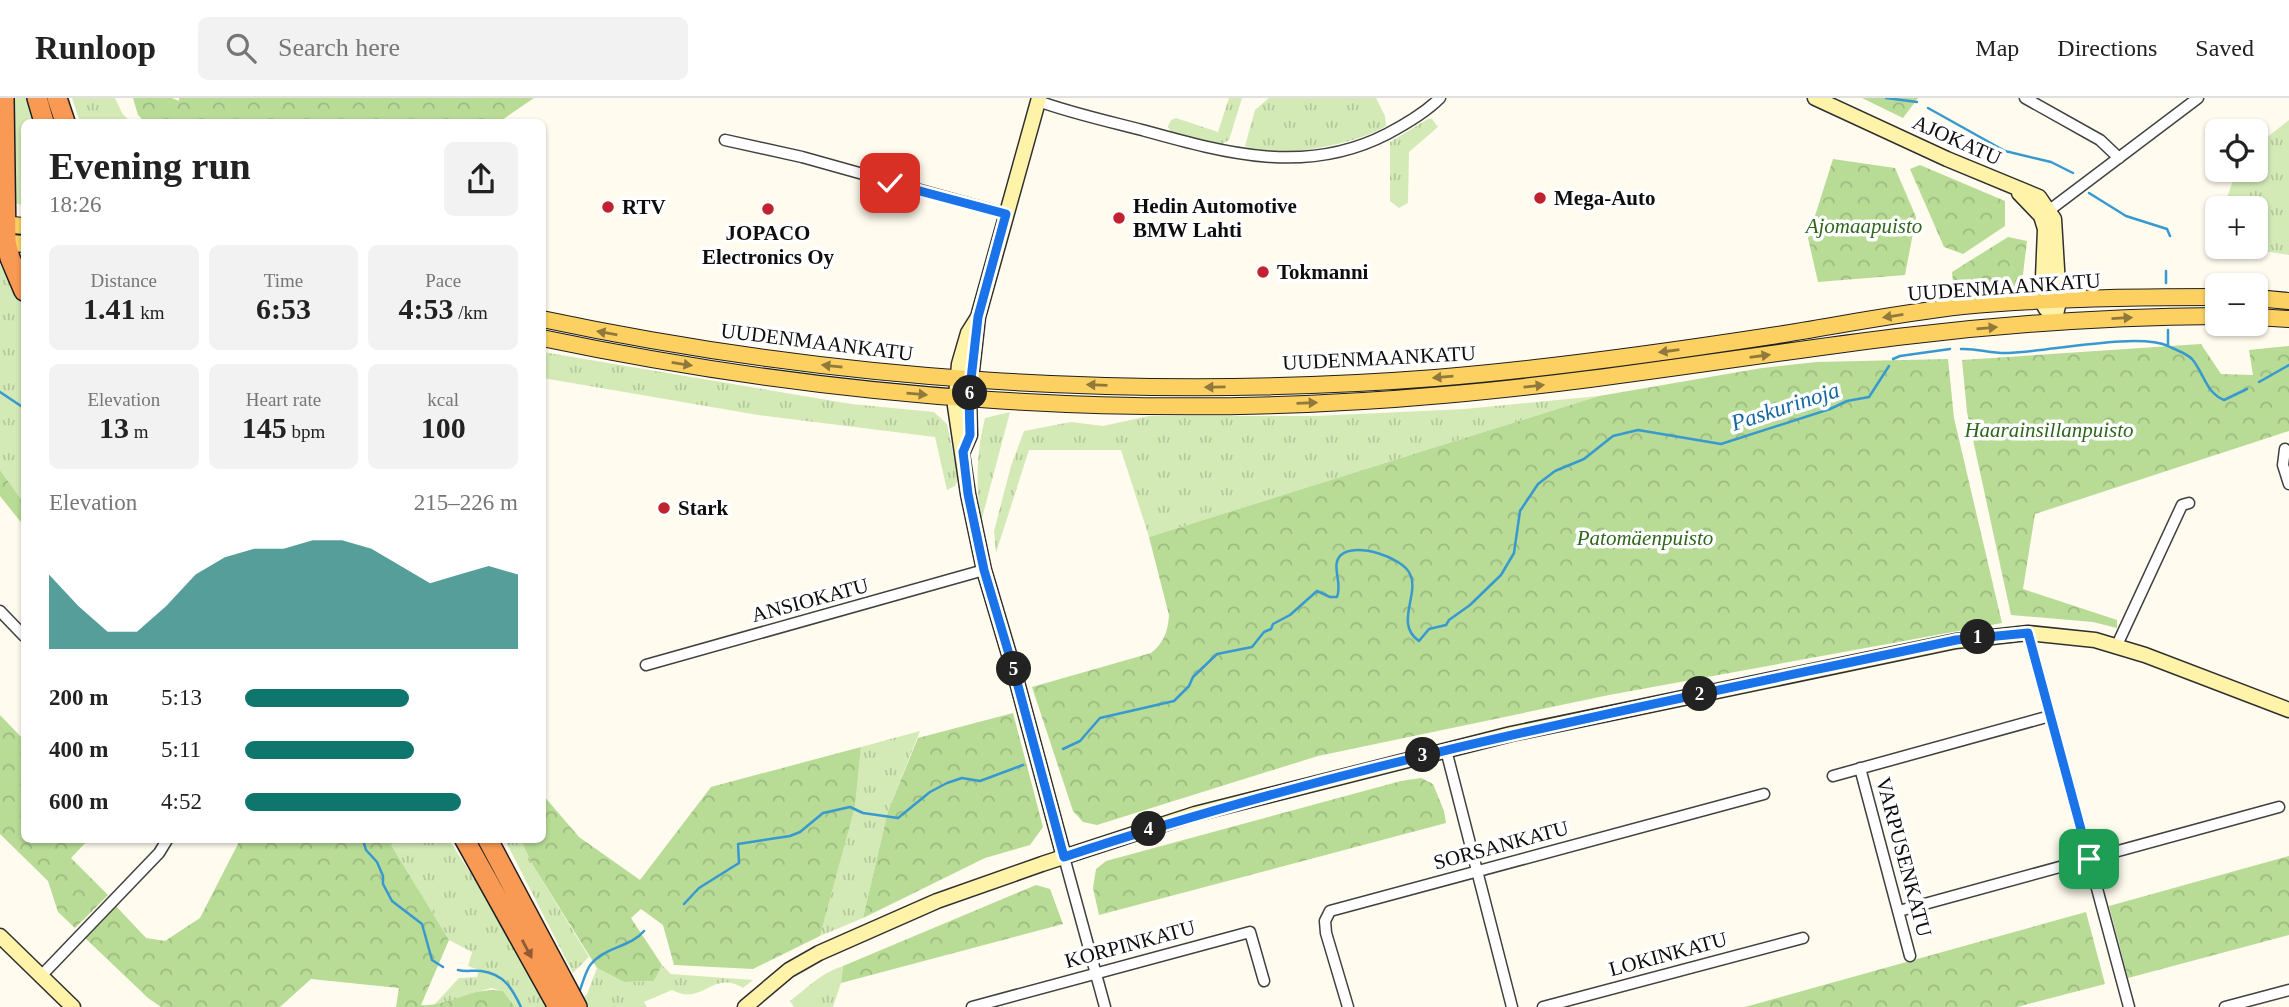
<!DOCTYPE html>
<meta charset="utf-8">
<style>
:root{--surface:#fff;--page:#f2f2f2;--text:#222;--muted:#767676;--line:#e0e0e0;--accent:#0f766e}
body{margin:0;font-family:Georgia,serif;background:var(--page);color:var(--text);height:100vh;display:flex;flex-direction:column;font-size:26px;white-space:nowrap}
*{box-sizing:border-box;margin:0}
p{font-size:23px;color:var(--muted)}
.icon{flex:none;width:38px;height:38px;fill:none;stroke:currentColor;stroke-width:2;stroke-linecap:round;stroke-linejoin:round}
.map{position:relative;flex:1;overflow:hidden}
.panel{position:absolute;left:21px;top:21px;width:525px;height:724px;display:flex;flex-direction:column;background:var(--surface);border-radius:10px;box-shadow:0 2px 5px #0004}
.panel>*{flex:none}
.fabs{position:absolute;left:2205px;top:21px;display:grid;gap:14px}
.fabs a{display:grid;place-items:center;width:63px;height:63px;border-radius:10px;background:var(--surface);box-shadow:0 2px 5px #0004;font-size:35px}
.pin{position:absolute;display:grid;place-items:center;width:60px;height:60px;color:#fff;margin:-30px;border-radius:14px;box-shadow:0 4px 10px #0006}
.km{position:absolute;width:35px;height:35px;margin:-18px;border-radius:50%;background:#222;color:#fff;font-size:19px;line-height:35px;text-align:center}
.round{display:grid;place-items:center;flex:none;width:74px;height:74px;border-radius:10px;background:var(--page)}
.headline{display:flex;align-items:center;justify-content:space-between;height:119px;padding:0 28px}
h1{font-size:38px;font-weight:700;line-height:52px}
.figures{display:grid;grid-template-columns:repeat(3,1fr);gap:10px;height:119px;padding:7px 28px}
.figures div{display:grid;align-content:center;border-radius:10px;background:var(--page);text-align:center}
.figures b{font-size:30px;font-weight:700}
.figures small{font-size:19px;font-weight:400}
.figures p{font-size:19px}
.chart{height:196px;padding:14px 28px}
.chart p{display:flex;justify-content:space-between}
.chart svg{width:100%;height:126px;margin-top:7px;fill:var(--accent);opacity:.7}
ul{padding:0 28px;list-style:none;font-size:23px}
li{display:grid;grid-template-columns:112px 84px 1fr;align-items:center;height:52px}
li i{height:18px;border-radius:9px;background:var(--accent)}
header{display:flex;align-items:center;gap:42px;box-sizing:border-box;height:98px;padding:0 35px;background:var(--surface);border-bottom:2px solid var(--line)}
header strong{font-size:33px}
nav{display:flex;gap:38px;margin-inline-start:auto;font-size:24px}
.search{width:490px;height:63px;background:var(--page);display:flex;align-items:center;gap:18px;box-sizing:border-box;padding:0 24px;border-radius:10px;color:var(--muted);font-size:26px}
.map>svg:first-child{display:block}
</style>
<header>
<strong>Runloop</strong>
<div class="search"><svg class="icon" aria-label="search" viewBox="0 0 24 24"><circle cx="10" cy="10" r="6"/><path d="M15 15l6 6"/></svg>Search here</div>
<nav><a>Map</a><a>Directions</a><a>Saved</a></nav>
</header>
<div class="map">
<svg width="2289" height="909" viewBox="0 0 2289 909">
<defs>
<pattern id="grass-tufts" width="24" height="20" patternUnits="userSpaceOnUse" patternTransform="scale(1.75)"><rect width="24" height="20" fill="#d3eab7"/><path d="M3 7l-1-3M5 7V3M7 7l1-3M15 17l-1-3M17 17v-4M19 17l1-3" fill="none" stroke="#b4c89c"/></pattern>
<pattern id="forest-crowns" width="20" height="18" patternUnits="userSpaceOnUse" patternTransform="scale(1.75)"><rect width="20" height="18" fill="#b8db96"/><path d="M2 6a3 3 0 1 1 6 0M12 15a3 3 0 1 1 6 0" fill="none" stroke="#9dbb80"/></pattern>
</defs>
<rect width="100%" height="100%" fill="#fffbee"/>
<path fill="url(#grass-tufts)" d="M9,0h18l8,24h-11v84l-9,-3 -3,-4z
M72,0h43l7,15 8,9h-50z
M1229,0h13l-13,42 -10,6 -48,-14 -3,-5 3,-7 5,-2 42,14z
M1269,0h107l9,18 1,10c-25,17 -115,36 -141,20l10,-36z
M1428,21h4l6,8 -29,25 -1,51 -9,5 -9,-7v-59z
M2289,22v135l-19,-3 -62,-1 9,-27v23h39v-39h-33l14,-38h19v-24z
M0,166l24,44v195l-24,-33z
M543,254l308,52 83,8 13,12 11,54 -3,8 -8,4 -12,-53 -177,-22 -215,-37z
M1599,298l-450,141 -28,-87h-92l-33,103 -2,-22 17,-65 13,-35 47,-9 32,4 46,-10h166l150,-7z
M1010,314l-29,110c-5,-36 -5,-69 4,-104z
M920,633l-32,80 -25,107 -43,18 35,-129 6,-60z
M388,742h61l38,58 61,109h-33l-12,-16 -12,-3 -58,18 26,-28 18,-1 2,-7 -11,-4 4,-14 -23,-12z
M505,742h16l10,22 58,95 -16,16z
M662,867l9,9 82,6 -10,8c-31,-19 -40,19 -71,2l-28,12 3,5h-59l-5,-9 4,-4 10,-26 27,14 30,-1z
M843,868l-2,17 -8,24h-39l-4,-6c17,-13 32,-29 53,-35z"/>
<path fill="url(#forest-crowns)" d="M133,0h39l7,3v-3h355l-35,24h-354l-7,-7z
M1862,0h56l-15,20z
M1833,61l62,9 21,49 -11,58 -87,7 -10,-44z
M1920,67l85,36v25l-42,28 -19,-7 -34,-78z
M2008,139l19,4 -6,50 -66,9 -3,-28z
M2201,246l20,30 32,1 -4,-25 40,-4v85l-254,83 -12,75 94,31v8l-24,-6 -82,-7 -44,-203 -5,-52z
M1948,261l6,59 48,205 -393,72 -291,61 -221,69 -14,-3 -10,-11 -41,-124 119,-34c13,-10 17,-22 18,-38l-20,-78 450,-141 163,-28 54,-6z
M0,372l24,33v23l-24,-30z
M1013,615l30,114 -13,18 -45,13 -122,60 25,-107 30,-73z
M0,617l24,25v100h64l-17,18 37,37 -33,33 -17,-16 -10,-31 -48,-47z
M861,649l-6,60 -35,129 -67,33 -79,-4 -11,-40 -22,-16 -10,9 31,47 -8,16 -30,1 -27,-14 -66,-106 -10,-22h21l1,-45 36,42 61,43 71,-93z
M1421,680l12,6 11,27 2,12 -347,92 -6,-27 3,-19 10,-8 295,-80z
M240,742h148l61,100 -28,65c28,2 54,-20 82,-14l12,16h-119l3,-19 -88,-9 -31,28h-119l-13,-9 -64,-61 31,-32 31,33 19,3 35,-23z
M2289,758v79l-161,43 -19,-72z
M1036,787l14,4 13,35 -222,59 2,-17z
M2086,814l19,72 -88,23h-272z"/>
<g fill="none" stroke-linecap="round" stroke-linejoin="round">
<path stroke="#3799d0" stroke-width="2.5" d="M1886,0l31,4
M1928,10l77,43 46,11 22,11
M2089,95l37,23 41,13 3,7
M2166,185v-12
M2168,232v16
M1961,251c16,-1 31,5 47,4 38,-1 130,-21 160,-7 8,4 18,7 24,13 12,14 14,34 32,41l23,-11
M1893,261l7,-3 50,-7
M2259,284l30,-17
M0,294l24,16
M1063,651l17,-8 20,-23 74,-17 15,-15 4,-9 24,-23 35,-7 12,-15 7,-3 2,-5 17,-9 27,-24 13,6h7c6,-14 -7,-32 4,-42 15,-13 61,2 69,19 10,20 -16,50 9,67l10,-12 17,-4 3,-5 21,-15 31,-30 13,-22 6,-42 18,-27 17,-13 29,-12 29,-23 25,-6 83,14 109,-35 17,-8 22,-4 20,-31
M363,742l3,10 11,12 6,14v8l9,17 30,23 10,36 11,7
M684,806l15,-16 40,-25 -1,-19 52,-8 10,-4 23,-19 27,-6 13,6 35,5 32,-26 17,-9 15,-5 18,3 43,-16
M458,872c8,2 15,0 23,1 23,3 31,17 40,36
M580,892c3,-8 6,-20 11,-26 14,-17 40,-17 53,-33"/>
<g stroke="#414141" stroke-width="13">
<path id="street" d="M2025,0l75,42 19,18
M1038,3c33,12 69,20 104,29 83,23 164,46 245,4 19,-10 38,-21 53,-36
M725,42l77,17 204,57
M2043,117l155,-117
M2285,351l-2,16 6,19
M0,513l24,25
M2028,535l101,374
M2117,547l65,-140 7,-2
M646,567l338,-95
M1446,652l66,257
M1860,670l50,188
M1833,678l217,-60
M1064,759l41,150
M1899,813l380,-104
M41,878l118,-123 8,-13
M972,909l278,-75 14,49
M1348,909l-22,-74 -1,-12 5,-10 434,-117
M1543,909l260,-69
M2225,909l64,-17"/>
</g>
<g stroke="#303030" stroke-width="17">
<path id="secondary" d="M1815,0l132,61 92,38 15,22 5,83 -5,20
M2019,95l22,23 4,13 -3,73 4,7
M978,219l-10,16 -9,31 -4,42 13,88 16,76 30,101 50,186
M963,353l7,-16 -1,-38 9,-80 61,-219
M0,838l73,71
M745,909l44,-37 30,-17 118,-52 105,-37 153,-50 316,-80 445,-93 72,-8 67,7 50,15 144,55"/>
</g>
<g stroke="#1f1f1f" stroke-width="18">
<path id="primary" d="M0,126l24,2
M0,144l24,2
M2256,200l33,3
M2256,219l33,2
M542,221c292,62 596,82 893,59 112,-9 225,-25 336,-42 64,-10 128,-23 192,-30 84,-8 170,-9 254,-9
M542,240c295,62 601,84 901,57 152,-13 302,-39 454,-58 106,-13 213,-20 320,-21"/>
</g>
<g stroke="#1f1f1f" stroke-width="22">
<path id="highway" d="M4,0l2,144 4,16 14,33
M37,0l7,24
M57,0l8,24
M465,742l93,167
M488,742l89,167"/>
</g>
<use href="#street" stroke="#fff" stroke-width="10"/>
<use href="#secondary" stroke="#fff2a9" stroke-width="14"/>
<use href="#primary" stroke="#fcd162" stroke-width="16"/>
<use href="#highway" stroke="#f89954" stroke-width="19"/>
</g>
<defs><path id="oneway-solid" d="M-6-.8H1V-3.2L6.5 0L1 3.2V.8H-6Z" transform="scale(1.75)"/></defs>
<g fill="#91793c">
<use href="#oneway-solid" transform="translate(1893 218) rotate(171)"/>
<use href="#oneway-solid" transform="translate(2122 220) rotate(-3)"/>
<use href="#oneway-solid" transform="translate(1987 230) rotate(-5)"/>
<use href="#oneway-solid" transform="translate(607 235) rotate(-170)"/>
<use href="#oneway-solid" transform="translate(1669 253) rotate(172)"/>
<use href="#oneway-solid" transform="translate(1760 258) rotate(-8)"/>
<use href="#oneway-solid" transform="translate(682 266) rotate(9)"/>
<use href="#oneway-solid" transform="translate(832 268) rotate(-174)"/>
<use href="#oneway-solid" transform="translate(1443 279) rotate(175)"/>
<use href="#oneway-solid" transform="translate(1097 287) rotate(-178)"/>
<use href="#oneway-solid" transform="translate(1534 288) rotate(-6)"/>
<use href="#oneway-solid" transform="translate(1215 289) rotate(179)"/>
<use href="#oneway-solid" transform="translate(917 296) rotate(5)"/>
<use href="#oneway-solid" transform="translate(1307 305) rotate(-2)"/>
</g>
<use fill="#8f5a34" href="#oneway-solid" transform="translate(527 851) rotate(62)"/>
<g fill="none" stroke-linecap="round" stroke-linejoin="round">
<g stroke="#fff" stroke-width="14">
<path id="route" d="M890,85l116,31 -28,103 -9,80 1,38 -7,17 5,42 16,76 30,101 50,186c291,-97 593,-153 892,-217l72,-7 61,226"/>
</g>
<use href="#route" stroke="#1a73e8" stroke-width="9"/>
</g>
<g fill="#c1222f" stroke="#fff" stroke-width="2.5">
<circle cx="1540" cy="100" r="7"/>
<circle cx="608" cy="109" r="7"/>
<circle cx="768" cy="111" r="7"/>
<circle cx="1119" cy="120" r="7"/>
<circle cx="1263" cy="174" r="7"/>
<circle cx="664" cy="410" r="7"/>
</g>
<g text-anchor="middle" stroke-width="7" stroke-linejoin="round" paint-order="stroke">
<g font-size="21" fill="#0e0e0e" stroke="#fff">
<text transform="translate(1957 42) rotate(24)" y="7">AJOKATU</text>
<text transform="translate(2004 189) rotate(-4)" y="7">UUDENMAANKATU</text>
<text transform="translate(817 244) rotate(7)" y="7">UUDENMAANKATU</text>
<text transform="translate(1379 260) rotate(-3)" y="7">UUDENMAANKATU</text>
<text transform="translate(810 502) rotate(-15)" y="7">ANSIOKATU</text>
<text transform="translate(1501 747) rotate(-15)" y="7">SORSANKATU</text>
<text transform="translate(1904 759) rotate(75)" y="7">VARPUSENKATU</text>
<text transform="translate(1130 846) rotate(-15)" y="7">KORPINKATU</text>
<text transform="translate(1668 856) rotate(-15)" y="7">LOKINKATU</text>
</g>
<g font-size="21" font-weight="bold" fill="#0e0e0e" stroke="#fff" text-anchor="start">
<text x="1554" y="107">Mega-Auto</text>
<text x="1133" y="115">Hedin Automotive<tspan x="1133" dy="24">BMW Lahti</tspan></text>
<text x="622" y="116">RTV</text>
<text x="768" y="142" text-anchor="middle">JOPACO<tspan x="768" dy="24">Electronics Oy</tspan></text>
<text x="1277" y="181">Tokmanni</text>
<text x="678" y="417">Stark</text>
</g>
<g font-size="21" font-style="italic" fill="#2e671c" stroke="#fff">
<text x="1864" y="135">Ajomaapuisto</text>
<text x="2049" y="339">Haarainsillanpuisto</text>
<text x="1645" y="447">Patomäenpuisto</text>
</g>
<g font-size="23" font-style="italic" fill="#1469a3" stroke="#fff">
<text transform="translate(1785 308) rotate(-18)" y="8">Paskurinoja</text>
</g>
</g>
</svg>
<div class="fabs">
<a><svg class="icon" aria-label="locate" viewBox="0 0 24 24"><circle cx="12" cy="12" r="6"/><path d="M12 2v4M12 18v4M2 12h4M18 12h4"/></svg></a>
<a>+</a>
<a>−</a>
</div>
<div class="pin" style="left:2089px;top:761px;background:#1e9e55"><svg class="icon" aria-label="arrive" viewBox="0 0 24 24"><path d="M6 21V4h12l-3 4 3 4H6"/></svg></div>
<div class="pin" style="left:890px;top:85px;background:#d93025"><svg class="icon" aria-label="check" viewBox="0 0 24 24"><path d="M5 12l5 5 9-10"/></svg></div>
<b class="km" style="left:1978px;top:539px">1</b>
<b class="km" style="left:1700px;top:596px">2</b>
<b class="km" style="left:1423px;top:657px">3</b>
<b class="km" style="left:1149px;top:731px">4</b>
<b class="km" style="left:1014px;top:571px">5</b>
<b class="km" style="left:970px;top:295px">6</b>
<section class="panel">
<div class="headline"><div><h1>Evening run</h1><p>18:26</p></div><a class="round"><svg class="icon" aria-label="share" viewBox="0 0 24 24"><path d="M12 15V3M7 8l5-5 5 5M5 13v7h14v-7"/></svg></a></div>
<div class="figures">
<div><p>Distance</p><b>1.41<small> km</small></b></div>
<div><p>Time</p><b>6:53</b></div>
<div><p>Pace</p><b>4:53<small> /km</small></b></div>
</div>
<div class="figures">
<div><p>Elevation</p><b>13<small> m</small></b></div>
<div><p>Heart rate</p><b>145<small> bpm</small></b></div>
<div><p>kcal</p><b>100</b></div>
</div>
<div class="chart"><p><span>Elevation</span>215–226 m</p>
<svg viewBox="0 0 160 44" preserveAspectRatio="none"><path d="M0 44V18L10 29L20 38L30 38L40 29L50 18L60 12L70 9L80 9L90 6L100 6L110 9L120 15L130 21L140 18L150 15L160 18V44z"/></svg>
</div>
<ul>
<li><b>200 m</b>5:13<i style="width:60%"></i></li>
<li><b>400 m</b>5:11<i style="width:62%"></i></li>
<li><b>600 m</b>4:52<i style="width:79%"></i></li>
</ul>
</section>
</div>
